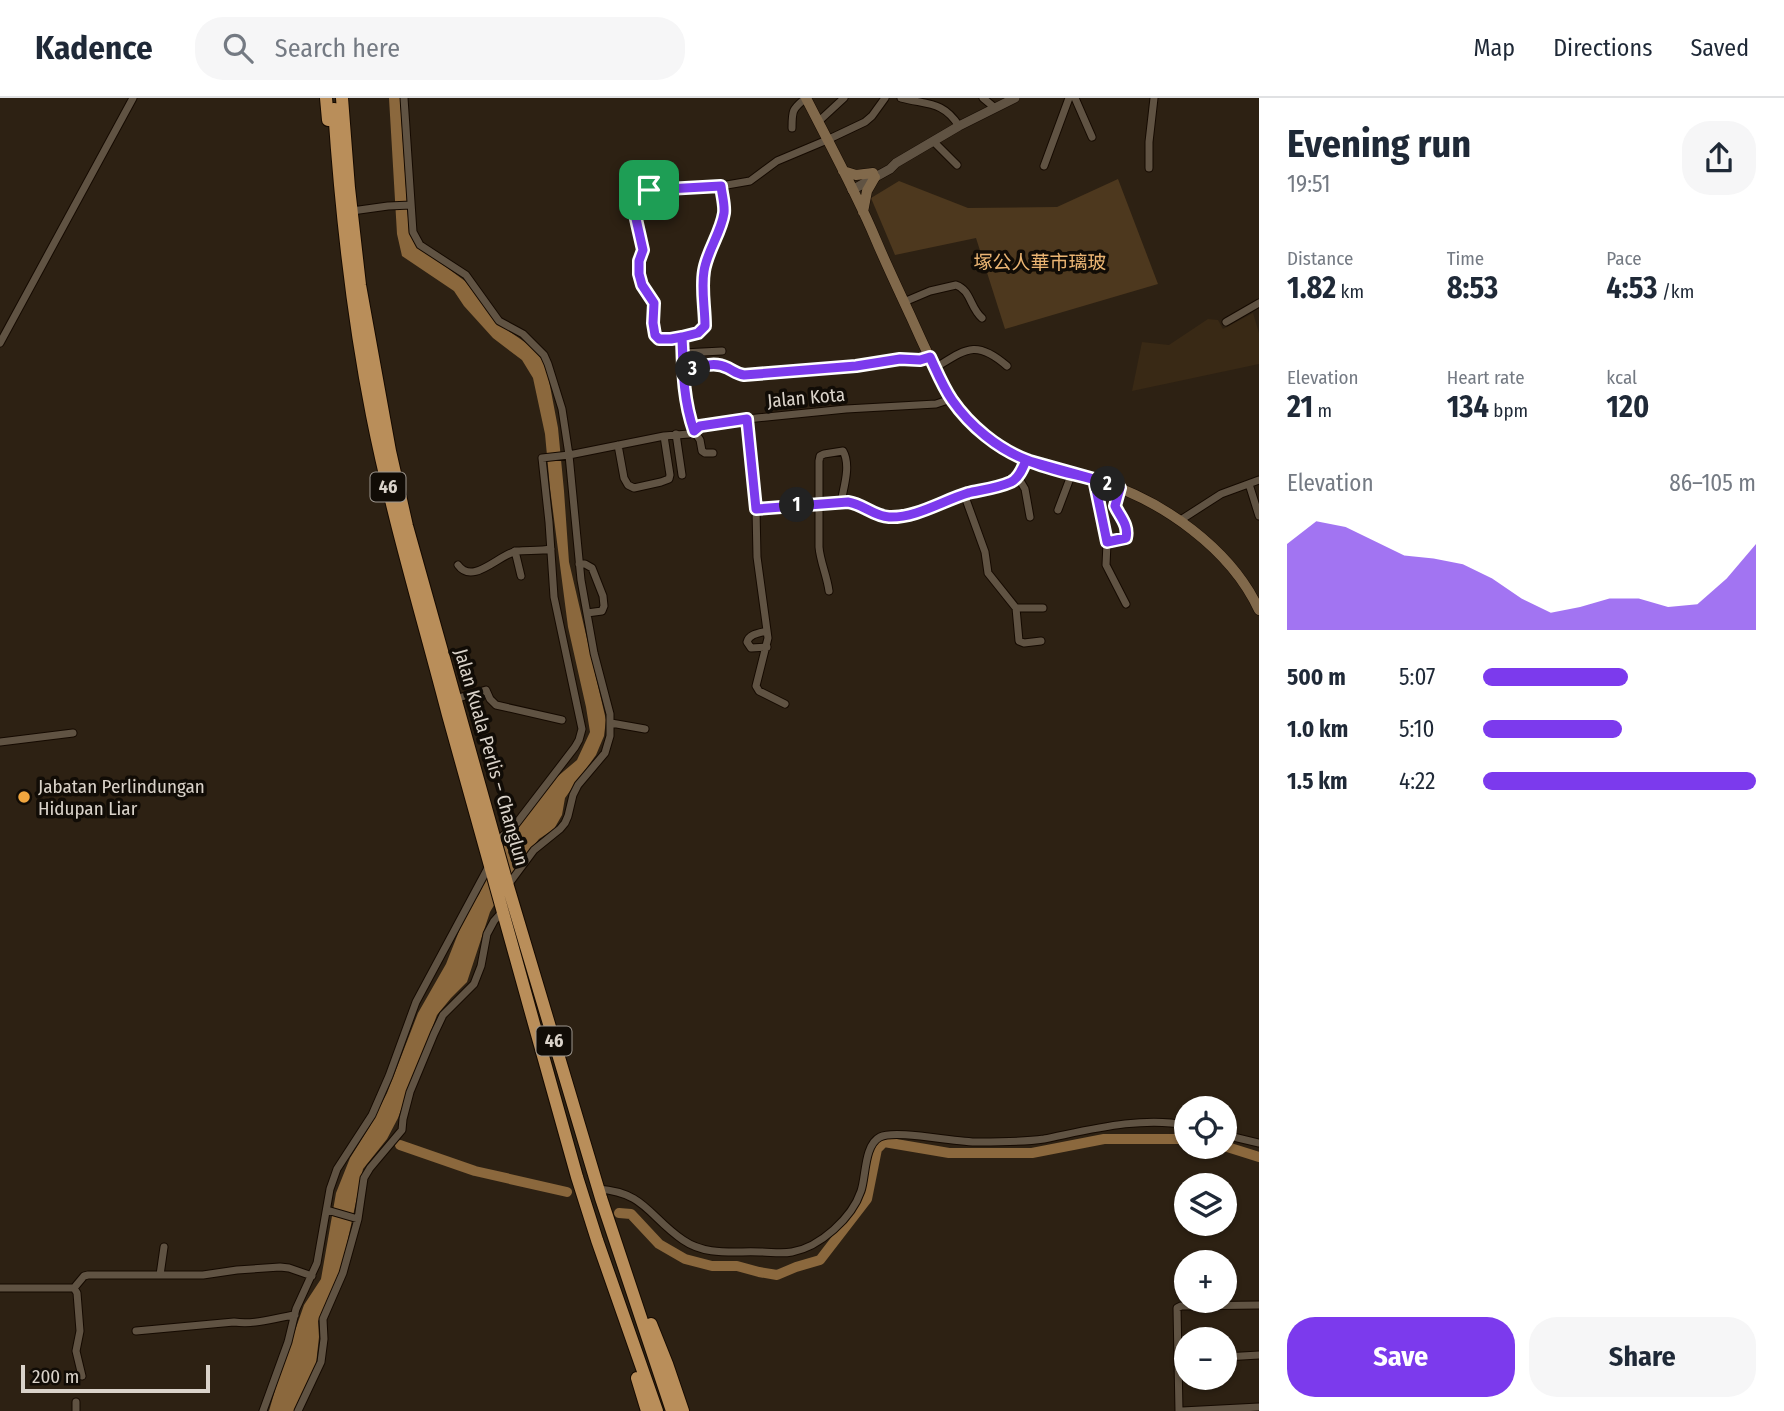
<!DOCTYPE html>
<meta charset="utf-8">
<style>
:root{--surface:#fff;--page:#f6f6f7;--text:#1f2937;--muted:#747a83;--line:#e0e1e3;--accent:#7c3aed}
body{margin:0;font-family:"Fira Sans Condensed","Noto Sans SC",sans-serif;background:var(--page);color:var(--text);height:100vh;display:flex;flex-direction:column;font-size:26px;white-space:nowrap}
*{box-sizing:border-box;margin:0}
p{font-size:23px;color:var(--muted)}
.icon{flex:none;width:38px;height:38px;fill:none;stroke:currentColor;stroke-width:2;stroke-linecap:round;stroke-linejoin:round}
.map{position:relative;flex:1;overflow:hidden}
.side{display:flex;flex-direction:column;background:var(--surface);width:525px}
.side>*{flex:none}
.controls{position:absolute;left:1174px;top:998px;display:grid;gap:14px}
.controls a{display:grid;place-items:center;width:63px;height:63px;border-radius:50%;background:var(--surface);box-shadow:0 2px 5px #0004;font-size:35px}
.scale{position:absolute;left:21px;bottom:18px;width:189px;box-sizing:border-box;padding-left:7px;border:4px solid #dad3ca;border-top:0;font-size:19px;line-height:24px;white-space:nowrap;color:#dad3ca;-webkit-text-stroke:5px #110c06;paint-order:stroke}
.pin{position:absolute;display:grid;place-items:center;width:60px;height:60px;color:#fff;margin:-30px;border-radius:14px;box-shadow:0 4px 10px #0006}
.km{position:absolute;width:35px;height:35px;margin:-18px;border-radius:50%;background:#222;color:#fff;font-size:19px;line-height:35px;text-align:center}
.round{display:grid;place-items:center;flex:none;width:74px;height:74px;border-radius:28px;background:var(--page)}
.head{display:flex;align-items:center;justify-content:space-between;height:119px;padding:0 28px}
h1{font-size:38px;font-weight:700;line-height:52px}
.stats{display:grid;grid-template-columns:repeat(3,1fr);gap:10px;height:119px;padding:7px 28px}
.stats div{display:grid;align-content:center}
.stats b{font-size:30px;font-weight:700}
.stats small{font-size:19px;font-weight:400}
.stats p{font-size:19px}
.chart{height:196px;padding:14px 28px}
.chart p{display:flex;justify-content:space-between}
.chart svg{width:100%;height:126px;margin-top:7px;fill:var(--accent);opacity:.7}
.cta{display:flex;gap:14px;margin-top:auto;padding:14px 28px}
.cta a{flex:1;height:80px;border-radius:28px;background:var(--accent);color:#fff;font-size:28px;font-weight:700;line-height:80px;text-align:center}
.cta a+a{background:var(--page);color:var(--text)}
ul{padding:0 28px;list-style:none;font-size:23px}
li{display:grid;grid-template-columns:112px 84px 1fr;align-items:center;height:52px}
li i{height:18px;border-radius:9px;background:var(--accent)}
header{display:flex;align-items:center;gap:42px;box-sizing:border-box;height:98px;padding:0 35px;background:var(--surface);border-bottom:2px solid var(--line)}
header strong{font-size:33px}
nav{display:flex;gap:38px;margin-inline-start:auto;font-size:24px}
.search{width:490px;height:63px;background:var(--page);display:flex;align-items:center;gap:18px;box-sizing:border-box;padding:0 24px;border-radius:28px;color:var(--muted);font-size:26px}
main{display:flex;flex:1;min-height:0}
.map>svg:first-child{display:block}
</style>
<header>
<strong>Kadence</strong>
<div class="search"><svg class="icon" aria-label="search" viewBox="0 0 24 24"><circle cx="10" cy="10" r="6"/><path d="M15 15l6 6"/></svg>Search here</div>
<nav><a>Map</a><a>Directions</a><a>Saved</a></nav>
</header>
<main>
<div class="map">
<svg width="1259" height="1313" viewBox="0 0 1259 1313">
<rect width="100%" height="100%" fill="#2d2113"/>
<path fill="#392915" d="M1253,215l6,20v31l-127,27 10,-49 27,3 39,-26 10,1 5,9z"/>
<path fill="#4d381e" d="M1118,81l40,105 -153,45 -29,-91 -81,17 -24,-57 28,-17 69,27 89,-1z"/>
<path fill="#8b683d" d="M389,0h11l9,135 6,11 50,37 35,44 32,22 14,18 12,63 6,63 5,71 37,158 -2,16 -8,19 -31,43 -3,17 -8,14 -15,10 -21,26 -28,47 -23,70 -16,16 -14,17 -39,103 -11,21 -24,30 -21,98 -11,30 -13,24 1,16 -3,27 -22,47h-25l11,-38 24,-68 17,-26 15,-86 14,-35 20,-32 17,-33 31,-80 28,-49 19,-48 14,-22 14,-31 21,-32 37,-49 26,-22 13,-28 -4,-25 -18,-80 -18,-139 -5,-54 -12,-56 -11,-18 -29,-22 -29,-32 -10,-15 -52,-35 -5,-22z"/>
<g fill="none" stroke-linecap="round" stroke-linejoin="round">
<path stroke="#8b683d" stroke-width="10" d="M400,1047l75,26 92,21
M1224,1048l35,11
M619,1115l12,1 28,30 26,15 27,7h25l22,6 18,3 19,-8 24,-7 47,-61 10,-50 7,-7 65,11h83l72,-14h82"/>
<g stroke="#150a01" stroke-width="9">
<path id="minor" d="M404,0l9,134 7,13 46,30 33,46 24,13 21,21 4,9 14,45 7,46 12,125 13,73 16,61v22l-5,17 -27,32 -5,10 -5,21 -3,7 -5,6 -26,21 -26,35
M901,0c27,7 42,3 58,28
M983,0l12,10
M1075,0l17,39
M818,24l26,-24
M792,30c0,-17 0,-19 14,-30
M934,44l23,23
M1044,68l25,-68
M1149,70v-26l5,-44
M352,113l36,-5 23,-1
M904,204l26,-11 26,-6c15,5 14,23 26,33
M1226,224l33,-19
M682,239l-11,2h-12l-4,-4 -2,-12 1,-20 -12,-18 -3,-11v-13l4,-11 -9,-40 7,-17 8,-3 72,-4 29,-5 27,-20 50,-21 38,-18 7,-6 13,-18
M0,245l133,-245
M683,255l39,-2
M935,270c31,-19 41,-29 72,-2
M684,280c10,-11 26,-17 42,-11 5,2 10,6 15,8l115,-9 44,-7 20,1 10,-3
M747,321l9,90 1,48 11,81 -12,48 3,5 26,13
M676,336l6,41
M618,347l6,33 4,7 6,3 27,-6 8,-3 1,-4 -6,-39
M713,355h-8l-3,-2 -2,-11 -6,-9 -8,-27 -4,-67 16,-4 7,-7 -2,-46 7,-31 13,-32 1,-6 -3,-25
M1018,379l7,12 5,28
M1094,381l13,64 -1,22 20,39
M1249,386l10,32
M964,396l21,58 3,21 28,35h27
M756,411l92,-7c15,2 25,14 41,15 25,1 50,-14 74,-22 15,-5 33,-6 48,-13 8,-4 12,-14 15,-22
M1058,412l14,-37
M1179,423l42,-27 38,-14
M1107,445l19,-5 1,-2 -2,-15 -10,-14 5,-19
M515,453l6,25
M579,466h6l7,4 11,28 1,10 -2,5 -15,2
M458,467c15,21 41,-11 59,-14 11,-1 23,0 34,-2
M829,493c-2,-15 -9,-30 -10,-44v-86l1,-5 4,-2 19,-3c8,14 1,35 -2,51
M1016,510l3,33 5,2 17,-2
M767,549l-16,1 -4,-6c2,-8 12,-9 20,-11
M455,601l31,-9 4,9 6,6 66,15
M611,625l34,6
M0,644l73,-9
M496,744l20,-18 59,-77 4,-7 3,-11 -28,-132 -5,-75 -7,-64 27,-3 95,-19 25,-2 11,-8 47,-7 99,-10 90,-5 15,-5
M1225,1037l34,8
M598,1091c47,3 51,28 85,51 23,16 50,11 77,12 11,0 21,2 32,0 28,-5 60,-34 69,-61 5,-14 3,-46 19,-54 16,-8 78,6 100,5 21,0 43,0 64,-3 45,-9 96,-23 142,-14
M327,1112l31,9
M160,1177l4,-28
M0,1190h74l10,-12 4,-1h115l34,-5 43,-3 9,1 23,8
M74,1190l3,5 3,38 -4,20 6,25
M136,1233l98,-9c22,3 39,-4 61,-7
M1225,1259l34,-2
M76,1313v-9
M263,1313l25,-69 8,-33 21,-46 13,-74 7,-20 35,-54 17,-39 27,-74 73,-136
M298,1313l23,-49 3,-23 -1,-20 20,-46 15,-54 6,-41 6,-10 32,-38 1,-11 7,-27 24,-58 9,-19 31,-31 7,-18 6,-32 7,-13 8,-9
M1179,1313l-2,-103 4,-2 78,-1
M1182,1313l77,-4"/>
</g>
<g stroke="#150a01" stroke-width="10">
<path id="tertiary" d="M852,92l38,-21 6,-6 63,-37 56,-28"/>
</g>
<g stroke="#150a01" stroke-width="11">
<path id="secondary" d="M806,0c24,47 50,94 70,142 11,26 23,51 35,77 19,42 34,80 68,112 35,33 76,38 120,52 63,19 132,68 160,129
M843,73l13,4 17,-2
M863,114l4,-21 8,-14"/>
</g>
<g stroke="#150a01" stroke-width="14">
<path id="trunk" d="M326,0l2,22
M342,0l7,90 11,97 30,166 17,75 100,357 94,315 71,213
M334,11c7,103 18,205 38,306 20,101 50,200 76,300 42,154 86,308 129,462l20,63 60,171
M651,1226l16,40 16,47
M637,1280l10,33"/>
</g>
<use href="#minor" stroke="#605343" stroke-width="7"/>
<use href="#tertiary" stroke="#605343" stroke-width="9"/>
<use href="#secondary" stroke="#81694b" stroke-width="10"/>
<use href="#trunk" stroke="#b98e5a" stroke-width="12"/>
</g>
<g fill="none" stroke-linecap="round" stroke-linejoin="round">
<g stroke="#fff" stroke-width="14">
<path id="route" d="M649,92l-8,3 -7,17 9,40 -4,11v13l3,11 12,18 -1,20 2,12 4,4h12l11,-2c1,33 1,62 12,94l6,-5 47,-7 9,90 92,-7c15,2 25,14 41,15 27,1 53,-16 79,-24 13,-3 30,-5 43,-11 8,-4 12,-14 15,-22l68,19 13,63 19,-4c3,-13 -6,-21 -11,-32l5,-18c-30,-12 -63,-15 -93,-28 -29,-11 -57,-34 -75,-60 -9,-13 -15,-28 -22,-43l-10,3 -20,-1 -44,7 -112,9c-7,-1 -10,-4 -16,-7 -16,-8 -33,-1 -44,10l-2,-41 16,-4 7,-7c0,-18 -4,-37 -1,-55 3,-20 17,-38 20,-58 1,-8 -2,-18 -3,-27l-72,4"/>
</g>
<use href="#route" stroke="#7c3aed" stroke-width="9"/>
</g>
<circle fill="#f0a63f" stroke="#110c06" stroke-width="2.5" cx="24" cy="699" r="7"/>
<g text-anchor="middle" stroke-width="7" stroke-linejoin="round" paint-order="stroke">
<g fill="#110c06" stroke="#9e978f" stroke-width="2">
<rect x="370.5" y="374.5" width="35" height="29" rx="5"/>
<rect x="536.5" y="928.5" width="35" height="29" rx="5"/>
</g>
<g font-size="18" font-weight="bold" fill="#dad3ca">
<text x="388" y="395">46</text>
<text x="554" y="949">46</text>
</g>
<g font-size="19" fill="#ebb573" stroke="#110c06">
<text x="1040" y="171">塚公人華市璃玻</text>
</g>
<g font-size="19" fill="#dad3ca" stroke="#110c06">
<text transform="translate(806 299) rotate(-5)" y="7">Jalan Kota</text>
<text transform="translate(492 659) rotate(74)" y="7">Jalan Kuala Perlis – Changlun</text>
</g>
<g font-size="19" fill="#dad3ca" stroke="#110c06" text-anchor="start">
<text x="38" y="695">Jabatan Perlindungan<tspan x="38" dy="22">Hidupan Liar</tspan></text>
</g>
</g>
</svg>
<div class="controls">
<a><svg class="icon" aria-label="locate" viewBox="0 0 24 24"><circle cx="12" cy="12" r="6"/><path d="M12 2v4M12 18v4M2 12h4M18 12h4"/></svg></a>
<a><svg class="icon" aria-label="layers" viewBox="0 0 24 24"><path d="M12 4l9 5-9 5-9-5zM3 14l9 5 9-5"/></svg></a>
<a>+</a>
<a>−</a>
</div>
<div class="scale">200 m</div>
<div class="pin" style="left:649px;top:92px;background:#1e9e55"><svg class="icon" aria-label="arrive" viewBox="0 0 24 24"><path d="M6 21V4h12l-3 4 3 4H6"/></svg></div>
<b class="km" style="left:797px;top:407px">1</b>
<b class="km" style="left:1108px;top:386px">2</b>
<b class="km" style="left:693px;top:271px">3</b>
</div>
<section class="side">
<div class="head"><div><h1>Evening run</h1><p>19:51</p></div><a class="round"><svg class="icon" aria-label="share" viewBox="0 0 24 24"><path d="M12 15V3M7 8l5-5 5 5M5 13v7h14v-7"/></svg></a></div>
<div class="stats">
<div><p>Distance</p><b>1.82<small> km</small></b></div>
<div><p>Time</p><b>8:53</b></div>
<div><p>Pace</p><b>4:53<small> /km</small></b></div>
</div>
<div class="stats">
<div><p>Elevation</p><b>21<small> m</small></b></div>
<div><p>Heart rate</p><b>134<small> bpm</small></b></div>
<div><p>kcal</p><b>120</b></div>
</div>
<div class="chart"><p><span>Elevation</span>86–105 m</p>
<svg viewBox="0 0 160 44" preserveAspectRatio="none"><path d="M0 44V14L10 6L20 8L30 13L40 18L50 19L60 21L70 26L80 33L90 38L100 36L110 33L120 33L130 36L140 35L150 26L160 14V44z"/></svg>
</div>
<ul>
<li><b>500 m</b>5:07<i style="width:53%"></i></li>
<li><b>1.0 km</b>5:10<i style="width:51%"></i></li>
<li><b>1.5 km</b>4:22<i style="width:100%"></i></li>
</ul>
<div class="cta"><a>Save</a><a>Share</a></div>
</section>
</main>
